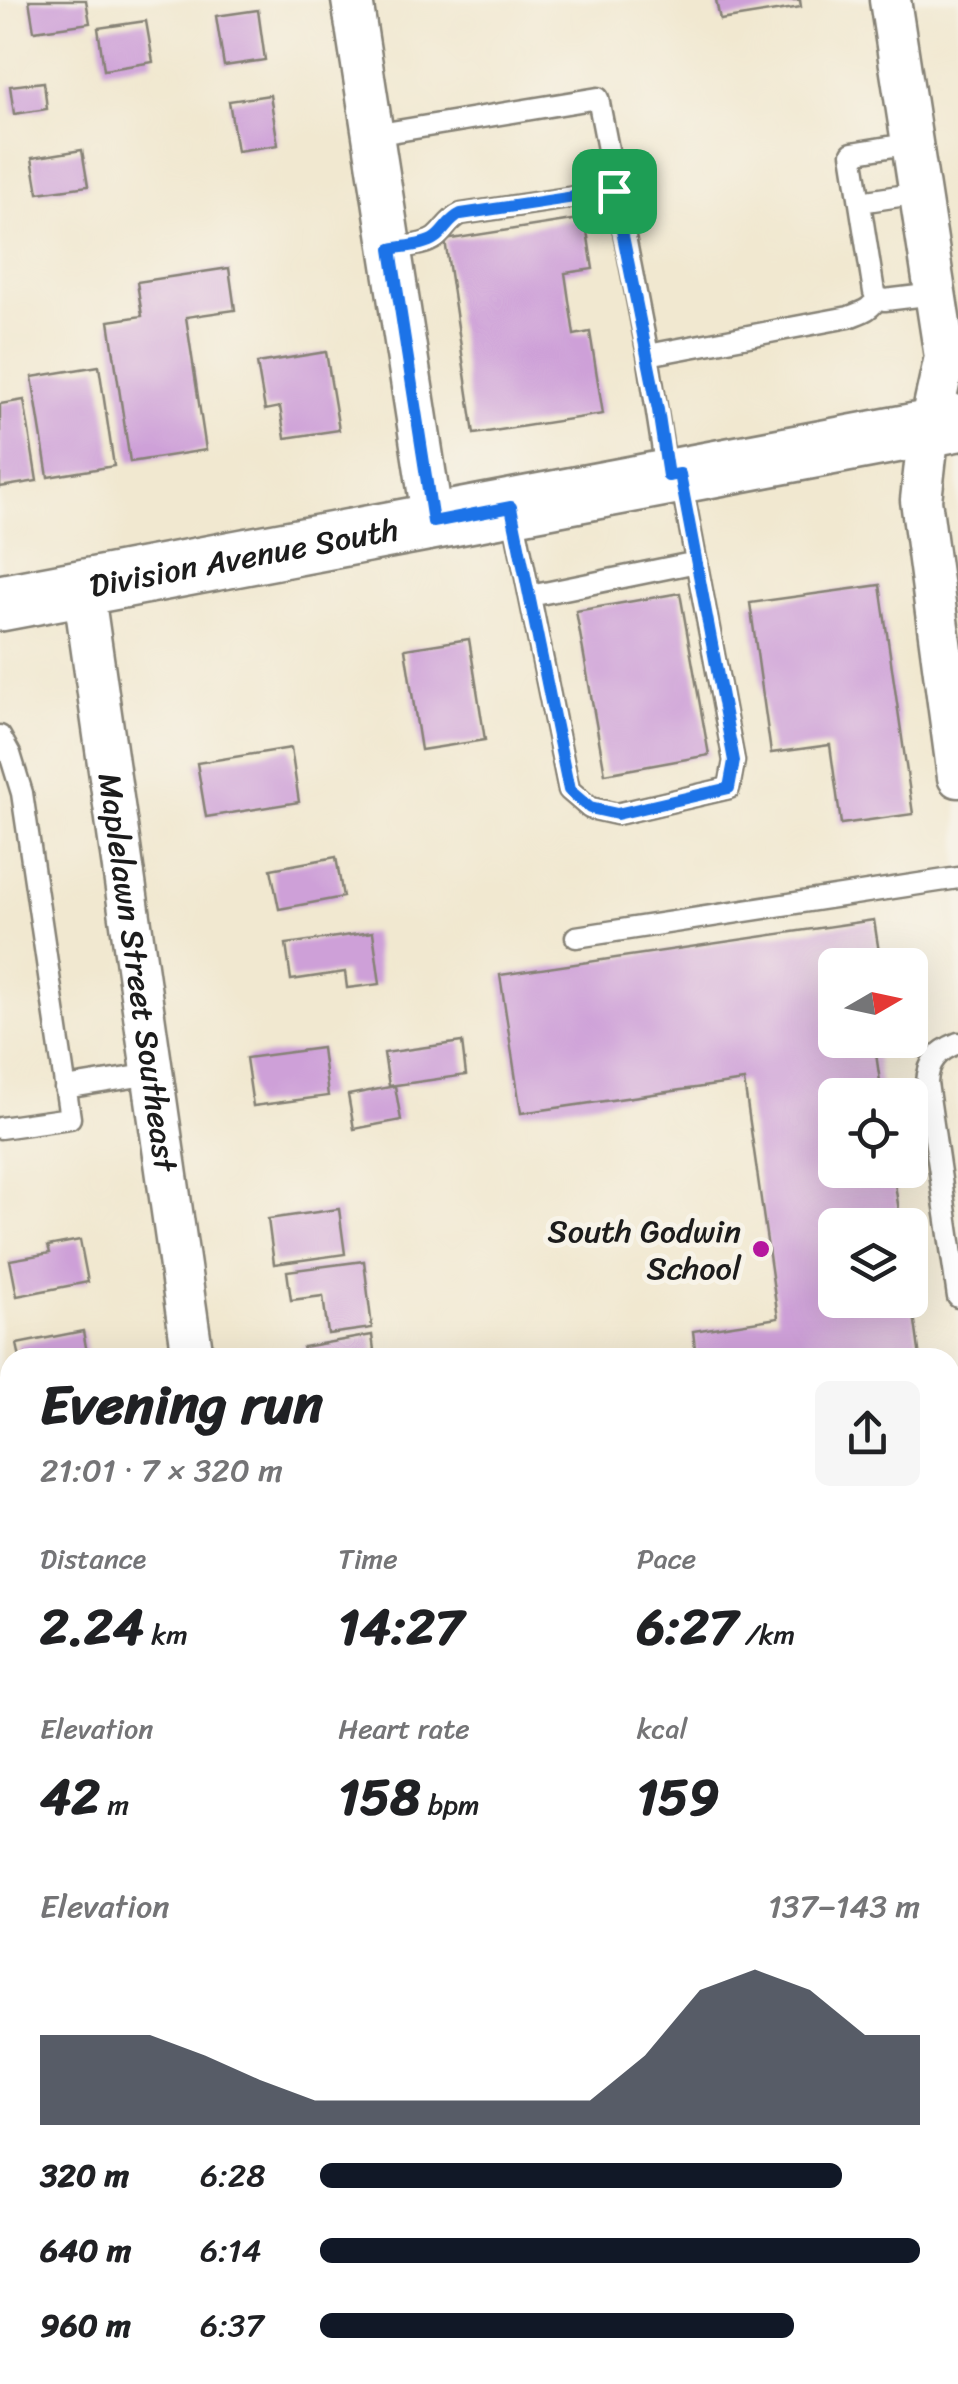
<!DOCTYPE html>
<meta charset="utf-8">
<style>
:root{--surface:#fff;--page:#f6f6f6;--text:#202124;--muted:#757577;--accent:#111827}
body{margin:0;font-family:Sriracha,sans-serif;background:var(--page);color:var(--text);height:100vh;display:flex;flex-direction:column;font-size:38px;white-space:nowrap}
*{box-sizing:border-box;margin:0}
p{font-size:32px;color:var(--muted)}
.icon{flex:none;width:55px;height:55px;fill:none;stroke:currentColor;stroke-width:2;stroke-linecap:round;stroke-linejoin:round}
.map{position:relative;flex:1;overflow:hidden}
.side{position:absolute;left:0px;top:1348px;width:960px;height:1038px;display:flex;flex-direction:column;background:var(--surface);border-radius:30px 30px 0 0;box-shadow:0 10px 40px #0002}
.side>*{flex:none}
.needle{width:65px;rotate:81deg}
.buttons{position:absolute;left:818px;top:948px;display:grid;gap:20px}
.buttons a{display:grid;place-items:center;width:110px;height:110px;border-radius:15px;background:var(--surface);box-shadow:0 10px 40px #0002;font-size:50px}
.pin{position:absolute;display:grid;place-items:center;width:85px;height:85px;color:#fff;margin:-42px;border-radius:20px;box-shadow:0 5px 15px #0006}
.round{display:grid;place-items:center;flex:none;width:105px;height:105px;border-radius:15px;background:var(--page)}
.summary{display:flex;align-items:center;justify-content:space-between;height:170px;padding:0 40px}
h1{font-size:55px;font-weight:700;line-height:75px}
.stats{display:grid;grid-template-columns:repeat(3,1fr);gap:15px;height:170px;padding:10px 40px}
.stats div{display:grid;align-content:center}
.stats b{font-size:50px;font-weight:700}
.stats small{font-size:28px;font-weight:400}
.stats p{font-size:28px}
.chart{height:280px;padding:20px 40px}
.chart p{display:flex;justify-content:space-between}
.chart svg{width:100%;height:180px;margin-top:10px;fill:var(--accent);opacity:.7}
ul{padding:0 40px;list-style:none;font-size:32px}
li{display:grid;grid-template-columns:160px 120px 1fr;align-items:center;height:75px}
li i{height:25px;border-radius:12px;background:var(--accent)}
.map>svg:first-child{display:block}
</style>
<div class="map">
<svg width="958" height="2384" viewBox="0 0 958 2384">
<rect width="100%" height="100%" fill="#f7f3e8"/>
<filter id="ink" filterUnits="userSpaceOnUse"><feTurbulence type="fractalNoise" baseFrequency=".01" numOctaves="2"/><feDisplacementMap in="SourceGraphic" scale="20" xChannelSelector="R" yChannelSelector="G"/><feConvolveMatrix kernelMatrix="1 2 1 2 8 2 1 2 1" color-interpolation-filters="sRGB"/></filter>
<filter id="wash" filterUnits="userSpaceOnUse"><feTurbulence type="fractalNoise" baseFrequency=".0048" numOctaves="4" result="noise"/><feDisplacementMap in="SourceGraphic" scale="40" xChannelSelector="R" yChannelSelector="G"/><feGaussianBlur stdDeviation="2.25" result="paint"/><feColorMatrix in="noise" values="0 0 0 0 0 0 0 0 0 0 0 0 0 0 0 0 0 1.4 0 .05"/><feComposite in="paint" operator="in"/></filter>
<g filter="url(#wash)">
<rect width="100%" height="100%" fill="#f1e8d0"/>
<g id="blocks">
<path fill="#cea0d8" d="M29,0h57l4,23 -56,8z
M716,0h84l1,7 -81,13z
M258,10l7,50 -41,6 -8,-50z
M146,21l7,41 -49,8 -6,-42z
M44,82l3,27 -33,5 -4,-28z
M270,95l8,50 -41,6 -8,-50z
M82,150l6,36 -50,7 -6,-35z
M585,218l8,51 -28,4 9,62 16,-3 13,82 -129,20 -29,-194z
M229,268l6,42 -49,7 20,133 -76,12 -21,-141 33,-5 -5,-34z
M326,352l13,78 -54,8 -5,-31 -15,3 -8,-47z
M99,366l15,100 -66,11 -16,-100z
M24,400l13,81 -37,6v-83z
M880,585l33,229 -72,10 -11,-79 -59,8 -21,-150z
M680,593l29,162 -104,19 -29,-163z
M469,639l16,101 -64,10 -16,-101z
M291,748l8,54 -93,15 -9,-54z
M336,857l7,40 -64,12 -8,-40z
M874,920l7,45h-46v75h39l8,55h-47v75h58l8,55h-66v75h77l8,58h-224l-3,-27 85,-13 -34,-237 -223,32 -21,-138z
M373,932l7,52 -33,4 -2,-16 -54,8 -5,-36z
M462,1042l4,33 -77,11 -5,-33z
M322,1048l6,48 -75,10 -7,-48z
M395,1086l6,34 -47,9 -6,-34z
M339,1209l6,45 -71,10 -6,-45z
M80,1240l8,42 -71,14 -7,-36 40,-7 -2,-7z
M364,1261l8,67 -44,6 -5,-38 -32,4 -4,-29z
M83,1331l5,27h-68l-3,-14z
M372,1335l3,23h-70l-2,-11z
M10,1520v37l-10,2v-37z
M958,1708v67l-8,1v-67z
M958,1819v74l-8,1v-74z
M958,1907v75l-8,2v-76z
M950,2067h4l4,36v10l-8,1z
M87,2375h99l1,9h-99z"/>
</g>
</g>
<g filter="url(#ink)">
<use href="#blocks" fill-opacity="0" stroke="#868276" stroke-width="2.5"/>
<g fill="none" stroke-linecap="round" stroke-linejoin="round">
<g stroke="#868276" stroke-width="25">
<path id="lane" d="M373,135l225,-37 50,257
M912,143l-60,10 22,139 3,6 8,2 50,-6
M860,202l59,-9
M391,249c13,-3 33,-3 44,-11 10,-8 13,-18 26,-24l154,-23
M667,476l-19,-121 201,-38c12,-5 22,-7 28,-19
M512,509l57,281 21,18 27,6 112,-26 5,-27 -54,-286
M530,596l167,-34
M0,736l10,18 12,39 48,325 -70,10
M576,937l382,-59
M958,1043c-20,8 -30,18 -31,40l31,214
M65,1088l87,-14
M950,1492l8,41
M950,1621l8,-2"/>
</g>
<g stroke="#868276" stroke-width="45">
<g id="street">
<path d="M352,0l81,522"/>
<path d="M890,0l55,357 -16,72 -8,71 37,277"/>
<path id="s1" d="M83,588l110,770"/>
<path d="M950,2300l8,-2"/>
<path d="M343,2375l1,9"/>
<path d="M642,2384l33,-9"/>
</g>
</g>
<g stroke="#868276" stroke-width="60">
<g id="primary">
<path id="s2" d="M0,603l958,-180"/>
</g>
</g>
<use href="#lane" stroke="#fff" stroke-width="20"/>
<use href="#street" stroke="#fff" stroke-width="40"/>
<use href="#primary" stroke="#fff" stroke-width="55"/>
</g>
</g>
<g fill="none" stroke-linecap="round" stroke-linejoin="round" filter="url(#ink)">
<g stroke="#fff" stroke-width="20">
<path id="route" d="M614,191l44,219 10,66 12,-2 54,287 -5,27 -112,26 -27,-6 -21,-18 -58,-283 -78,15 -42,-273c13,-3 33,-3 44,-11 10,-7 13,-18 26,-24z"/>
</g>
<use href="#route" stroke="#1a73e8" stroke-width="12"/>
</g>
<circle fill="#b5179e" stroke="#f7f3e8" stroke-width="4" cx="761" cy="1249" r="10"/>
<g text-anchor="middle" stroke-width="10" stroke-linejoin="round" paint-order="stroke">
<g font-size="32" fill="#1c1c1c" stroke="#f7f3e8">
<text dy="11" stroke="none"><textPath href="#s2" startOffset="248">Division Avenue South</textPath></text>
<text dy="11" stroke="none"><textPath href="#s1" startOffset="388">Maplelawn Street Southeast</textPath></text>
</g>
<g font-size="32" fill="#1c1c1c" stroke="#f7f3e8" text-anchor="end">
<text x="741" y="1242">South Godwin<tspan x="741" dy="37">School</tspan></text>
</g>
</g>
</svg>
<div class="buttons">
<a><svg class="needle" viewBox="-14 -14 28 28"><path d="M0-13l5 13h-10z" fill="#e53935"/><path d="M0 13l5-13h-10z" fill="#757577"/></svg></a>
<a><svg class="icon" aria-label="locate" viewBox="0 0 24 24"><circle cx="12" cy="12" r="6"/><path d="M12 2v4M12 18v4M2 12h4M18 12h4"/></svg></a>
<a><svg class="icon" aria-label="layers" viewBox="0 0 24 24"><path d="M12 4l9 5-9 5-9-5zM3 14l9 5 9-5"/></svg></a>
</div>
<div class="pin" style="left:614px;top:191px;background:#1e9e55"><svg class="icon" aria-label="arrive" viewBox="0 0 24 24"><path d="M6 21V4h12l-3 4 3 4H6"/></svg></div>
<section class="side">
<div class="summary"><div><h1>Evening run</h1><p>21:01 · 7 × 320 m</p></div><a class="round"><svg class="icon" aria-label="share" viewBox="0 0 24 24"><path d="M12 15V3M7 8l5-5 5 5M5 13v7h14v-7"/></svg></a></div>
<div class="stats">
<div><p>Distance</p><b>2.24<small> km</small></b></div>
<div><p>Time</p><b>14:27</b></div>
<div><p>Pace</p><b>6:27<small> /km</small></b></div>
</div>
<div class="stats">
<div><p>Elevation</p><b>42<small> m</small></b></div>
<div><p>Heart rate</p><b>158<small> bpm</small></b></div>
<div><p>kcal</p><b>159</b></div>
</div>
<div class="chart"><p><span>Elevation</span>137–143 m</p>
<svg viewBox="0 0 160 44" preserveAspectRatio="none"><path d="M0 44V22L10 22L20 22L30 27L40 33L50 38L60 38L70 38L80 38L90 38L100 38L110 27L120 11L130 6L140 11L150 22L160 22V44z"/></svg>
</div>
<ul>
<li><b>320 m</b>6:28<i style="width:87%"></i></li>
<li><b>640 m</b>6:14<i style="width:100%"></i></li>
<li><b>960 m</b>6:37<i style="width:79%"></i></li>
</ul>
</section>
</div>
